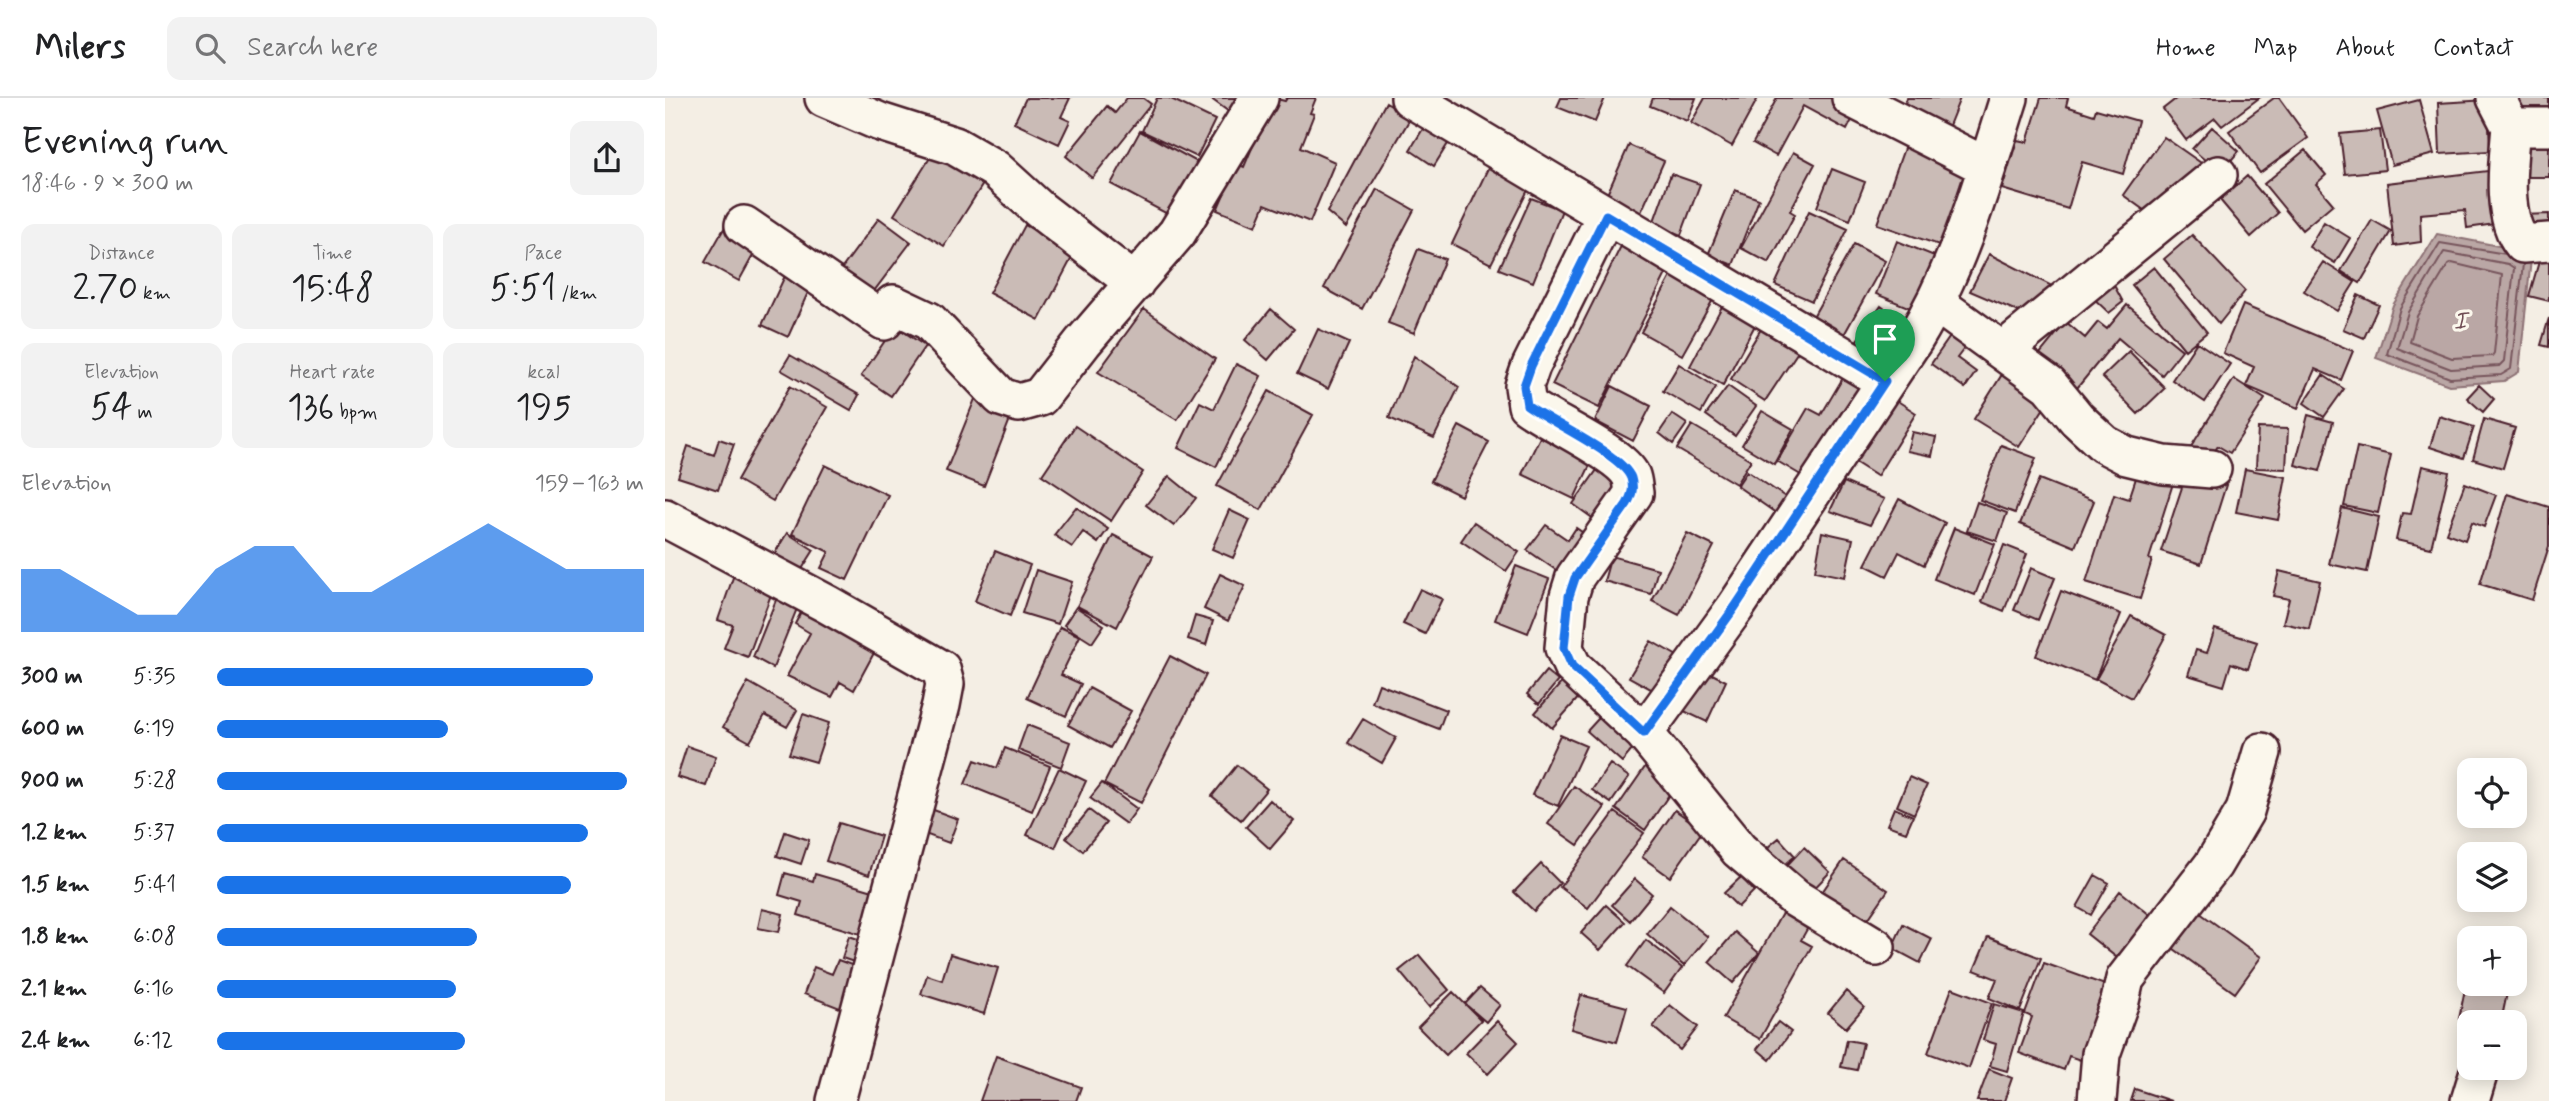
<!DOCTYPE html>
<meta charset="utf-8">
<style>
:root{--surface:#fff;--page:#f2f2f2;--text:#202124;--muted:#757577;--line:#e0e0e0;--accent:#1a73e8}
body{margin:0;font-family:Mynerve,sans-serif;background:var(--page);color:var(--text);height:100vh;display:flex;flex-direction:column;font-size:26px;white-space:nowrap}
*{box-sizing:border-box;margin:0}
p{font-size:23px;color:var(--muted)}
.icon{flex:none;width:38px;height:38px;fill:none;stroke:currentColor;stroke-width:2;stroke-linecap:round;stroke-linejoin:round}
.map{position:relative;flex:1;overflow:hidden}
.details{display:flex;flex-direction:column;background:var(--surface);width:665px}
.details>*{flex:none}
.controls{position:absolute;left:1792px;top:660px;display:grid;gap:14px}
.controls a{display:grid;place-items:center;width:70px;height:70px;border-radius:14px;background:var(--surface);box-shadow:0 4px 18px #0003;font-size:35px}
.pin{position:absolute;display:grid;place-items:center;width:60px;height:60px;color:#fff;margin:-72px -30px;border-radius:50% 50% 50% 0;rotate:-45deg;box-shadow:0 0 7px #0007}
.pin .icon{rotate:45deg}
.round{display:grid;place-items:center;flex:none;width:74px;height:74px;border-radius:14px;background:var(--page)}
.headline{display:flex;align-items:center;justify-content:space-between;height:119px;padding:0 21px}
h1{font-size:38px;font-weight:600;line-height:52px}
.stats{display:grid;grid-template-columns:repeat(3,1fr);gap:10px;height:119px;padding:7px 21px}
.stats div{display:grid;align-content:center;border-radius:14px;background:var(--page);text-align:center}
.stats b{font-size:35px;font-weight:600}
.stats small{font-size:19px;font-weight:400}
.stats p{font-size:19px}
.chart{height:196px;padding:14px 21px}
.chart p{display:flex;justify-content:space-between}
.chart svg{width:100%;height:126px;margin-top:7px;fill:var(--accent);opacity:.7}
ul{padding:0 21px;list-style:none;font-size:23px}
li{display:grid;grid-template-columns:112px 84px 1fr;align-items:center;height:52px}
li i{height:18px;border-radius:9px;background:var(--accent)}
header{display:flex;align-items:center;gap:42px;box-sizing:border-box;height:98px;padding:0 35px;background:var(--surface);border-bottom:2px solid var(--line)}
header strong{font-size:33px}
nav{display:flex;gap:38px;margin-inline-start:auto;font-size:24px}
.search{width:490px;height:63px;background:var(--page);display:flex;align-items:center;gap:18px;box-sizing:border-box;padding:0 24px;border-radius:14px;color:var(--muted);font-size:26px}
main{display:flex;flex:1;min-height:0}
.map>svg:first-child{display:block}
</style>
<header>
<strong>Milers</strong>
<div class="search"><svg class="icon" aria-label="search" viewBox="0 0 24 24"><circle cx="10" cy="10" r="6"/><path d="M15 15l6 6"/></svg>Search here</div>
<nav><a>Home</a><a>Map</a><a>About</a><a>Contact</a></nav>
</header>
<main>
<section class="details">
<div class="headline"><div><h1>Evening run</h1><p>18:46 · 9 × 300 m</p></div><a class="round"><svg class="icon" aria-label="share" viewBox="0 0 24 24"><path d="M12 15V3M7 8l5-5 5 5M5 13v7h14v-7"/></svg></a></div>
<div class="stats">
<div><p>Distance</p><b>2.70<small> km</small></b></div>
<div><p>Time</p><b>15:48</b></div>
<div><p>Pace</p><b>5:51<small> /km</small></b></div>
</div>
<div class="stats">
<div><p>Elevation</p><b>54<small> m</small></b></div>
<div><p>Heart rate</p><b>136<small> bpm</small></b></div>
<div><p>kcal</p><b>195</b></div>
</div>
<div class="chart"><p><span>Elevation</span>159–163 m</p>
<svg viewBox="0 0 160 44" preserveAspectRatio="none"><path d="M0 44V22L10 22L20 30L30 38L40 38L50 22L60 14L70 14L80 30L90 30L100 22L110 14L120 6L130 14L140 22L150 22L160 22V44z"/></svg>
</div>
<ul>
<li><b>300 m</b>5:35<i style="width:88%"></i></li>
<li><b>600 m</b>6:19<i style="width:54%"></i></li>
<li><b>900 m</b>5:28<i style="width:96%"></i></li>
<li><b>1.2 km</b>5:37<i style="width:87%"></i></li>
<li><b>1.5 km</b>5:41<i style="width:83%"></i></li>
<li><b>1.8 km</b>6:08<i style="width:61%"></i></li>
<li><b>2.1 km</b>6:16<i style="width:56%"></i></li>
<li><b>2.4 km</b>6:12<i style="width:58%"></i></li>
</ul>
</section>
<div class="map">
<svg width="1884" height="1003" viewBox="0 0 1884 1003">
<rect width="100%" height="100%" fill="#f4eee4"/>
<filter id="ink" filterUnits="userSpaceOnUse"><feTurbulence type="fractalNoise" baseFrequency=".0143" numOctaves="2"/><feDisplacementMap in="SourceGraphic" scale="14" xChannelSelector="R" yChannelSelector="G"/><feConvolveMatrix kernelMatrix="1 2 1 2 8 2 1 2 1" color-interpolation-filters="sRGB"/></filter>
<g filter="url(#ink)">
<path fill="#baa7a5" stroke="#8d7174" stroke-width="2" d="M1772,136l77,15 17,10 -12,113 -15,9 -55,4 -73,-27 17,-53z"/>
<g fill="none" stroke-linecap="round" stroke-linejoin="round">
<path stroke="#77555c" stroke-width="2" d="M1779,154l64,12 6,4 -10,93 -5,5 -48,3 -54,-21 11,-36z
M1841,156l-66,-11 -40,65 -13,46 63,24 51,-3 10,-6 12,-105
M1787,165l50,12 -8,78 -2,3 -40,2 -42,-16 7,-26 31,-51z"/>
</g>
<path fill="#cabbb6" stroke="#4a1f2b" stroke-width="2" d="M361,0h44l-9,19 9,4 -11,23 -45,-21z
M462,0h16l8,6 -59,74 -26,-22 41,-50 8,7z
M492,0h12l46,22 -18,37 -55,-26z
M545,0h39l-13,19z
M608,0l12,3 2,-3h29l-6,15 4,1 -13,33 34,15 -25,60 -45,-18 -9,22 -39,-16 20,-46 7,3z
M896,0h44l-10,24 -38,-15z
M988,0h43l-9,23 -37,-15z
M1040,0h53l-26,48 -41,-23z
M1112,0h62l19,10 -11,22 -44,-24 -27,50 -23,-13z
M1242,0h53l-16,40 -46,-19z
M1376,0h27l-2,8 28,9 2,-6 42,12 -15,53 -41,-12 -14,47 -66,-20 15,-49 10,2z
M1512,0h82l-37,28 -7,-8 -29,22 -23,-31z
M1609,0h5l29,40 -48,35 -31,-42z
M1850,0h34v26l-35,-1z
M1754,2l15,54 -42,11 -15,-54z
M1823,2l2,51 -50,3 -2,-51z
M721,4l25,15 -65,111 -19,-16z
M764,21l25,15 -20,32 -24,-16z
M1547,29l27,24 -19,22 -28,-24z
M1715,32l5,40 -40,4 -5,-40z
M475,33l61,33 -28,53 -62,-33z
M1499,39l40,28 -42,58 -39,-28z
M1856,40l28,1v38h-29z
M1242,42l67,24 -29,83 -68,-23z
M964,47l35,16 -25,56 -35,-16z
M1640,52l21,25 -10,9 17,20 -31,26 -38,-46z
M1128,54l22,12 -25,47 5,3 -26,49 -28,-15z
M268,55l50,31 -39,62 -50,-31z
M824,68l41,20 -39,78 -39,-20z
M1167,71l33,13 -15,38 -33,-13z
M1831,72l6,53 -35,5 -2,-18 -45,4 1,28 -27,4 -7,-63z
M1006,76l29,10 -19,51 -28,-11z
M1582,78l31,37 -27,24 -31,-37z
M712,91l37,21 -52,99 -38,-21z
M1070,92l24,9 -26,66 -25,-10z
M866,100l31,12 -29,72 -34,-13z
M1144,113l39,18 -36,72 -37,-16z
M1884,116v19l-26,3 -2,-21z
M214,120l32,24 -46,61 -31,-24z
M1707,122l19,11 -31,52 -19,-12z
M1659,124l26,16 -15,25 -26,-16z
M62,125l34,18 -22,40 -34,-19z
M360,127l50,27 -36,68 -50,-27z
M1527,137l53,56 -26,33 -55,-65z
M1232,143l50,20 -22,53 -49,-20z
M1189,146l31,17 -44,79 -31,-18z
M956,148l47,24 -69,138 -47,-23z
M753,151l27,10 -31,74 -26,-10z
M1324,156l67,34 -23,30 -63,-27z
M1875,160l9,2v41l-20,-5z
M1658,164l32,20 -18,29 -33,-20z
M125,167l25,12 -27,60 -26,-12z
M1489,169l53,65 -22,18 -53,-65z
M1009,173l41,25 -33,59 -41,-23z
M1444,178l14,26 -14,11 -20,-19z
M1693,197l21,10 -15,33 -21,-9z
M1062,199l34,17 -38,71 -33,-19z
M1462,207l55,45 -20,25 -44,-37 -45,55 -39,-32 32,-39 19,16 13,-16 9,7z
M1578,207l110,46 -12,29 -26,-11 -17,39 -52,-22 8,-19 -31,-14z
M1216,208l30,22 -26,37 -30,-22z
M479,211l71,50 -38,61 -79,-48z
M606,211l23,20 -26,31 -23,-20z
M1884,220v29l-8,-2z
M1099,226l37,23 -36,54 -34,-22z
M230,228l30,20 -34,50 -30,-20z
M653,231l31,14 -21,46 -31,-15z
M1289,233l15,11 -12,16 19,14 -11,16 -34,-24z
M1532,244l33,22 -25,38 -33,-22z
M1464,253l36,37 -27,26 -36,-37z
M125,257l69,40 -8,15 -70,-40z
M749,258l45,31 -25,51 -45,-20z
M1348,259l45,29 -39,61 -45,-28z
M571,266l25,12 -45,91 -38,-19 22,-46 14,7z
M1014,266l37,23 -15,26 -38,-22z
M1182,273l26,15 -57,98 -39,-23 31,-53 13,7z
M1658,277l21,14 -20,28 -20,-14z
M1569,281l31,20 -35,54 -12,-7 -11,16 -18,-12z
M1814,287l15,14 -11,13 -16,-14z
M125,288l37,21 -54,94 -36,-21z
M947,288l39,20 -18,35 -38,-20z
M1063,288l28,20 -21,30 -29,-21z
M604,293l44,24 -52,95 -44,-24z
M312,296l37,15 -30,77 -38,-15z
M1228,300l23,15 -39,63 -24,-15z
M1097,313l31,18 -19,35 -32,-19z
M1007,316l15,10 -14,20 -14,-11z
M1643,317l25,7 -13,49 -25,-6z
M1774,318l35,11 -10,31 -34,-11z
M1819,321l31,9 -12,40 -30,-9z
M1027,327l59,35 -15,24 -59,-35z
M410,328l68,46 -32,49 -69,-46z
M794,328l30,16 -28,54 -30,-15z
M1593,330l30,1 -2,40 -30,-1z
M1247,334l24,5 -4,19 -25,-5z
M875,339l52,24 -18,38 -52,-25z
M54,341l15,5 -16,46 -40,-13 10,-31 26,9z
M1336,347l35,13 -21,55 -35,-13z
M1692,349l34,8 -13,58 -34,-7z
M1476,365l35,11 -27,85 3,1 -12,39 -54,-17 28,-88 15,5z
M160,367l63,30 -41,85 -26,-12 8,-16 -37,-18z
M1757,368l27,6 -18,76 -35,-8 6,-27 9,1z
M1580,371l41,8 -8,43 -42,-8z
M932,372l32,22 -24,35 -32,-23z
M1082,373l50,34 -11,15 -49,-34z
M1522,374l39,13 -25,79 -40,-13z
M504,378l27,22 -22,28 -28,-21z
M1374,381l55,22 -19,46 -55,-23z
M1179,384l40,17 -14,26 -40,-14z
M1800,385l31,12 -12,32 -12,-5 -7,18 -19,-7z
M1842,396l42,13v39l-17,54 -52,-16z
M1234,401l46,24 -21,42 -25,-13 -12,24 -22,-11z
M1312,404l30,11 -10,28 -30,-10z
M411,409l32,22 -10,14 -15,-11 -11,15 -18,-12z
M1677,410l37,9 -12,55 -38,-8z
M564,412l21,10 -17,38 -21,-9z
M809,424l45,30 -13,19 -45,-30z
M881,427l22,15 8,-12 19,13 -26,38 -42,-29z
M1289,430l41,16 -20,51 -41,-16z
M1157,434l31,7 -8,38 -30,-6z
M122,435l27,17 -17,27 -27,-16z
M1022,435l27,13 -35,69 -27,-14z
M448,437l40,21 -36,71 -40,-21z
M1339,447l23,9 -23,57 -22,-9z
M330,453l35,14 -20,51 -35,-15z
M946,458l47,13 -7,25 -47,-13z
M72,468l39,15 -28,76 -24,-9 9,-23 -15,-5z
M851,468l33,13 -21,54 -33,-13z
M1366,470l24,10 -17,42 -24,-10z
M371,472l36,12 -14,42 -36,-11z
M1614,473l41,10 -11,48 -26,-6 6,-24 -16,-3z
M555,476l25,12 -17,35 -24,-12z
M755,491l22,10 -17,35 -22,-10z
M115,492l20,11 -27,67 -20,-11z
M1396,493l60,23 -26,66 -59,-24z
M142,503l68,50 -21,39 -14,-8 -8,15 -45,-21 23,-43 -15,-9z
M411,509l28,18 -12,18 -28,-18z
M530,518l18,5 -7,24 -18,-6z
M1466,518l35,19 -34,63 -36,-19z
M395,529l20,9 -19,39 20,9 -15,32 -39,-18z
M1550,531l42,13 -9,27 -17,-6 -7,23 -36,-11 8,-25 11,3z
M986,543l35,20 -28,32 -29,-16z
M505,558l36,19 -65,128 -37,-19z
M1039,572l22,11 -19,41 -23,-11z
M881,573l12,10 -19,23 -12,-10z
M905,575l17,15 -35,40 -17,-15z
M83,584l49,28 -10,17 -22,-12 -15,27 -27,-15z
M714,586l67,26 -7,19 -67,-26z
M424,590l42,23 -21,37 -42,-23z
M944,609l34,30 -21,25 -35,-31z
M138,616l26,9 -13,39 -27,-8z
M698,621l33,19 -14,25 -34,-20z
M362,627l43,17 -9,25 -43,-17z
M895,637l26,11 -28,60 -26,-11z
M22,648l29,10 -10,30 -29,-9z
M340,650l45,18 -18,45 -67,-27 10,-24 22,8z
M985,662l29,20 -34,50 -29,-21z
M945,666l19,13 -18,26 -19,-13z
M572,667l30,24 -26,31 -29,-24z
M394,670l27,13 -31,67 -28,-13z
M1244,679l18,8 -13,29 -17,-8z
M437,685l35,26 -11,15 -36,-26z
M909,688l31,21 -27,38 -30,-21z
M605,702l24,21 -24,28 -24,-22z
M258,708l35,13 -9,24 -35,-13z
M1229,710l19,8 -7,16 -19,-7z
M424,712l17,13 -23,28 -17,-13z
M1010,712l28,20 -33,47 -28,-20z
M950,714l29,21 -56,75 -28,-21z
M174,725l42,13 -12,39 -43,-14z
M120,734l24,8 -8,24 -24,-8z
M1114,740l16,18 -17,15 -16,-19z
M1139,749l26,25 -27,28 -25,-25z
M1179,762l44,30 -28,41 -44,-30z
M876,766l19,19 -26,28 -20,-19z
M120,775l28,8 2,-7 65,19 -13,43 -69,-21 4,-13 -23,-7z
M1430,777l14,8 -18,32 -14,-8z
M1076,779l13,14 -16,16 -14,-14z
M970,781l17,15 -22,27 -18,-16z
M1455,793l35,28 -34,42 -34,-27z
M941,807l19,17 -25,28 -19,-17z
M1524,807l72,52 -26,36 -72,-52z
M1005,808l38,31 -24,29 -37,-32z
M1120,810l26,14 -10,18 11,6 -52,93 -37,-21z
M97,811l21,5 -4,18 -21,-4z
M1238,826l29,15 -12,24 -28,-15z
M1070,834l24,21 -26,30 -24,-21z
M184,838l18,6 -7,22 -18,-6z
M1323,839l53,21 -21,53 -31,-13 8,-19 -23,-9z
M981,842l36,28 -18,25 -37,-27z
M285,856l48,14 -14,46 -63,-20 6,-19 15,5z
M754,857l30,35 -20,17 -30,-36z
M173,862l27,10 -15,42 -46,-18 10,-27 18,7z
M1379,865l75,27 -27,74 -23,-8 -5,14 -45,-17 13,-36 -7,-3z
M1801,886l41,9 -6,29h-27l-15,-3z
M815,890l20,17 -14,17 -21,-18z
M1287,890l40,15 -23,65 -41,-15z
M1181,893l18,16 -18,21 -18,-15z
M788,894l28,28 -35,35 -28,-28z
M916,897l46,12 -10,35 -46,-13z
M1329,906l30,9 -17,58 -17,-5 6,-22 -13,-4z
M1005,907l28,22 -18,23 -27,-23z
M832,923l21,21 -30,32 -22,-21z
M1113,924l13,10 -21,28 -13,-11z
M1182,942l16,3 -6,27 -16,-3z
M331,958l85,31 -5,14h-96z
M1324,971l23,9 -8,23h-27z
M1470,991l36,12h-40z"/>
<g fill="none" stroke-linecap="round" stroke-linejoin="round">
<g stroke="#4a1f2b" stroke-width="42">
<path id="street" d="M159,0l56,24 75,24 40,23 45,41 95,73
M745,0l475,283
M1186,0l136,69
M1831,0l15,29h38
M1846,29c-3,34 -11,90 12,117l26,-2
M941,117l-75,151 -7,20 3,19c24,18 93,48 104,71 2,5 2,12 3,17l-59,84 -6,19 -5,52 8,18 72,67 95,117 56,48 81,49
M79,127l140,96 9,-17 36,17 72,76 18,6 21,-6 43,-55 94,-109 82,-135
M1271,205l113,82 28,34 27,25 23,12 37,9 48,4
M1339,252l214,-175
M0,420l162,86 114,65 4,15 -4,21 -105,396
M979,635l91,-125 180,-270c45,-74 68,-158 94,-240
M1432,1003l4,-47 19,-53 5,-22 88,-114 32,-54 17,-59
M1805,1003l10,-33"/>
</g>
<use href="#street" stroke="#fbf7ec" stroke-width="37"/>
</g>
</g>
<g fill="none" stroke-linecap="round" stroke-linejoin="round" filter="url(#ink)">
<g stroke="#fff" stroke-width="14">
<path id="route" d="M941,117l279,166 -150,226 -91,126 -72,-67 -8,-18 5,-52 6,-18 52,-74c5,-9 7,-16 4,-26 -8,-23 -81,-56 -104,-73l-3,-19 7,-20z"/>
</g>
<use href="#route" stroke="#1a73e8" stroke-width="9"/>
</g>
<g text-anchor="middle" stroke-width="6" stroke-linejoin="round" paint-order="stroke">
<g font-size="26" font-style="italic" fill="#714f56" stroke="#fbf7ec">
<text x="1795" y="231">I</text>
</g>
</g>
</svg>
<div class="controls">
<a><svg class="icon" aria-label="locate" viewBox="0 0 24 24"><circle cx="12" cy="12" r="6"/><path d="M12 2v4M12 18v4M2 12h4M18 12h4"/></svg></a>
<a><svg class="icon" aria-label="layers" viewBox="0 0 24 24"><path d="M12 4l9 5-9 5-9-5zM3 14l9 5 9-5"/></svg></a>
<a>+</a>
<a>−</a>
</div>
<div class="pin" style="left:1220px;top:283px;background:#1e9e55"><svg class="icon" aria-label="arrive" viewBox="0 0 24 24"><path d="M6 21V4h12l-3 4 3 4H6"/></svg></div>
</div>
</main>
